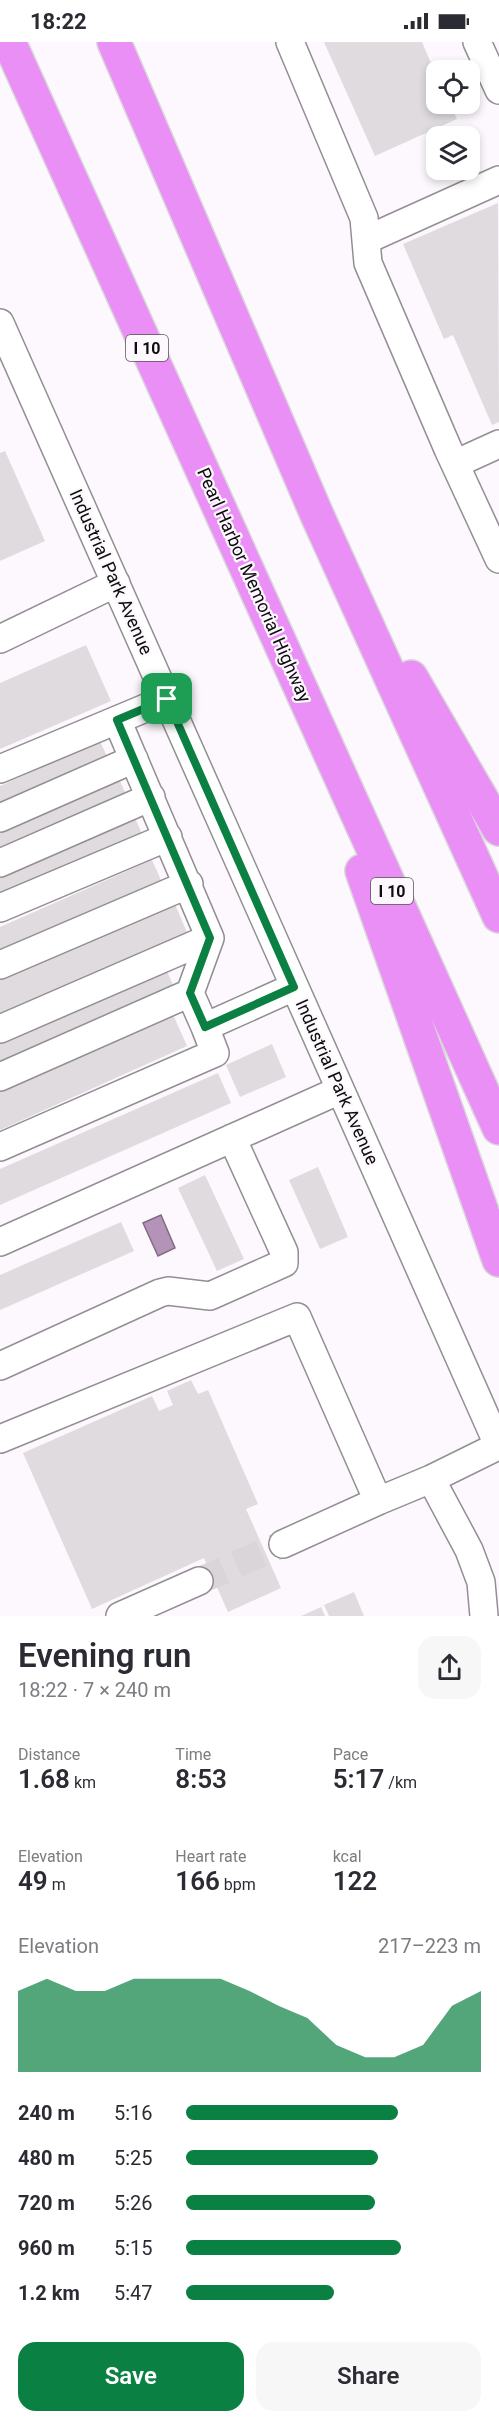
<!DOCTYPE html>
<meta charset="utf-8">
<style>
:root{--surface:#fff;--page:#f7f7f7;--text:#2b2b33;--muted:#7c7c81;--accent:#0b8043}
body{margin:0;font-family:Roboto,sans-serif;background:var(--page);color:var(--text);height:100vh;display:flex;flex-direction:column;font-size:22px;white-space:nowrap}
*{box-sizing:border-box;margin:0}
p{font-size:20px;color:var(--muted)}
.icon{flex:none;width:33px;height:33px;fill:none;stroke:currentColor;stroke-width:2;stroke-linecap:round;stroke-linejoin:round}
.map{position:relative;height:1574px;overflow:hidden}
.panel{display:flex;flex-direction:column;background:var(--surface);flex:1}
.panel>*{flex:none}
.tools{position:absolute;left:426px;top:18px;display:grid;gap:12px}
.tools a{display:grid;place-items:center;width:54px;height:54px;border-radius:12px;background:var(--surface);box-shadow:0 3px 9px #0003;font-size:30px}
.pin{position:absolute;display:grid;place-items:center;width:51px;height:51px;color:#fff;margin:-26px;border-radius:12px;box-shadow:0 3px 9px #0006}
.round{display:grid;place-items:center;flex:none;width:63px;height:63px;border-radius:18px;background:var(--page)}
.headline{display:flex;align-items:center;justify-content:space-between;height:102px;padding:0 18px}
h1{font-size:33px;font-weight:600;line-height:45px}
.stats{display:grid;grid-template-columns:repeat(3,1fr);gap:9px;height:102px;padding:6px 18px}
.stats div{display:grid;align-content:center}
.stats b{font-size:26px;font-weight:600}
.stats small{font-size:16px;font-weight:400}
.stats p{font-size:16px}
.chart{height:168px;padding:12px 18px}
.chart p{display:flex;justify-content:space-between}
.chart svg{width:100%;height:108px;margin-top:6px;fill:var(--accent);opacity:.7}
.cta{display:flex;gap:12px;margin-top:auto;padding:12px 18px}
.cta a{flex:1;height:69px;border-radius:18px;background:var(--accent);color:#fff;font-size:24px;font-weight:600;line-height:69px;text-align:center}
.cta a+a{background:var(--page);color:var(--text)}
ul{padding:0 18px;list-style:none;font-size:20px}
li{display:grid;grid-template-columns:96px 72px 1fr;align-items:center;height:45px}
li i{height:15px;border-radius:8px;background:var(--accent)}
.status{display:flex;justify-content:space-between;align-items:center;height:42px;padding:0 30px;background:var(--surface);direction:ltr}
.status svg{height:16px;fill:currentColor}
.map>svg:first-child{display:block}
</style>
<div class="status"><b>18:22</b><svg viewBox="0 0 49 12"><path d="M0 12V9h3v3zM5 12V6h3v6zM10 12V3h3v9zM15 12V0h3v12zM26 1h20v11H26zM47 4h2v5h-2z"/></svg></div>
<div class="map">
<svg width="499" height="1574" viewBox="0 0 499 1574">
<rect width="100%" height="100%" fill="#fdf8fd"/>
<path fill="#b393b7" stroke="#826b84" stroke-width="1.5" d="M161,1173l14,33 -17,8 -15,-33z"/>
<path fill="#dfdbdf" d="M324,0h98l14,33v29h14l7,15 -82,37z
M498,161l1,219 -7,3 -39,-90 -9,4 -41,-95z
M5,409l40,90 -45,20v-108z
M86,603l25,56 -111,48v-66z
M100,699l9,20 -109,49v-24z
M120,739l8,18 -128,57v-23z
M134,774l9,20 -143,64v-24z
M152,818l12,27 -164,72v-32z
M174,860l15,35 -189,82v-41z
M165,925l10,22 -175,79v-27z
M171,968l16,36 -187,84v-44z
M272,1002l14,33 -46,20 -14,-32z
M218,1031l13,30 -231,102v-36z
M318,1125l30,70 -28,12 -31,-69z
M205,1133l39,84 -27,12 -39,-83z
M121,1180l13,29 -134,59v-35z
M191,1338l7,14 10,-4 50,114 -12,5 35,79 -53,24 -24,-54 -112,51 -69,-156 129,-57 7,15 14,-6 -6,-14z
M354,1550l10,24h-35l-5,-11z
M321,1565l4,9h-24z"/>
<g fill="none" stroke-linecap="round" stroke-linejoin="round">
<path stroke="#d9d5d9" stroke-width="27" stroke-dasharray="27 14" stroke-linecap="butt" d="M199,1539l84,-37"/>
<g stroke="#928e93" stroke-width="30">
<path id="minor" d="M290,0l74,176 4,45 80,186 51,110
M477,0l22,48
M366,198l133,-60
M0,281l499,1124
M455,422l44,-20
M0,597l116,-56
M117,678l93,218 -20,55 15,34
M0,727l167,-70
M0,776l134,-59
M0,821l151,-66
M0,866l168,-71
M0,923l189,-81
M0,987l210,-91
M0,1035l190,-84
M0,1105l215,-94 -10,-26 89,-40
M0,1200l340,-152
M0,1324l160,-73 8,-2 42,5 74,-33v-11l-52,-114
M0,1397l297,-122 81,184 53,-22 67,-33
M431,1437l38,71 12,32 3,34
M283,1502l95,-43
M120,1574l79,-35"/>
</g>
<g stroke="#d8d8d8" stroke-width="36">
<path id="highway" d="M9,0l490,1086
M114,0l203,473 182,401
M411,635l88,152
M362,829l137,389"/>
</g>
<use href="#minor" stroke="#fff" stroke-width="27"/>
<use href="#highway" stroke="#e98ff6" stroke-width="33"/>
</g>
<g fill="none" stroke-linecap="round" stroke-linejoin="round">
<g stroke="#fff" stroke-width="12">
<path id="route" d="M167,657l127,288 -89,40 -15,-34 20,-55 -93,-218z"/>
</g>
<use href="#route" stroke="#0b8043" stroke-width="8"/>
</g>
<g text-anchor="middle" stroke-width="4.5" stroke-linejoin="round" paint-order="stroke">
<g fill="#fdf8fd" stroke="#565456" stroke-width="1.5">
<rect x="126" y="293" width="42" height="26" rx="4.5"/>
<rect x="371" y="836" width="42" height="26" rx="4.5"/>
</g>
<g font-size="16" font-weight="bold" fill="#0e0d0e">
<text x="147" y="312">I 10</text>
<text x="392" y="855">I 10</text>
</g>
<g font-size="18" fill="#0e0d0e" stroke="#fdf8fd">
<text transform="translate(111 530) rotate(66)" y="6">Industrial Park Avenue</text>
<text transform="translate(254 543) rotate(66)" y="6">Pearl Harbor Memorial Highway</text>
<text transform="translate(337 1040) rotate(66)" y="6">Industrial Park Avenue</text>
</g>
</g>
</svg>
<div class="tools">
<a><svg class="icon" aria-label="locate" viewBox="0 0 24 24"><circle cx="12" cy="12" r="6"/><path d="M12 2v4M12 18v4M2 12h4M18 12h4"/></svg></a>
<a><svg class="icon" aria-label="layers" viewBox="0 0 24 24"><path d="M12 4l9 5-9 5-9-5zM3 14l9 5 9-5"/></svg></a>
</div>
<div class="pin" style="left:167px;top:657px;background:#1e9e55"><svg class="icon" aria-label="arrive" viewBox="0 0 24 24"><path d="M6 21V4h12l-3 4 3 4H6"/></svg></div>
</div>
<section class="panel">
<div class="headline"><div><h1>Evening run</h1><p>18:22 · 7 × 240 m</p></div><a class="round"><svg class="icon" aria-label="share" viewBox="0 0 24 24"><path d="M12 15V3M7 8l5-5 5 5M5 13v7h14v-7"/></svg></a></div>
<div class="stats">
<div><p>Distance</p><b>1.68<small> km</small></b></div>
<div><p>Time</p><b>8:53</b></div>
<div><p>Pace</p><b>5:17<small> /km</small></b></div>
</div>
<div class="stats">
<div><p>Elevation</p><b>49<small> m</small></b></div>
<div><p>Heart rate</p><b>166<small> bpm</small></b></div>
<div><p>kcal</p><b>122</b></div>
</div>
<div class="chart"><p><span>Elevation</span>217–223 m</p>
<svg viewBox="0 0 160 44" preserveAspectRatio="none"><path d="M0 44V11L10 6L20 11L30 11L40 6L50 6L60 6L70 6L80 11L90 17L100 22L110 33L120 38L130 38L140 33L150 17L160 11V44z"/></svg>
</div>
<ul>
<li><b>240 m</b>5:16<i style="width:72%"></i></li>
<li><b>480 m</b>5:25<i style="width:65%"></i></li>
<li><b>720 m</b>5:26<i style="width:64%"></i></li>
<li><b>960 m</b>5:15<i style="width:73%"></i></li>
<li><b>1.2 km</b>5:47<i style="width:50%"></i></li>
</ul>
<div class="cta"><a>Save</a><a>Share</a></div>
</section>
